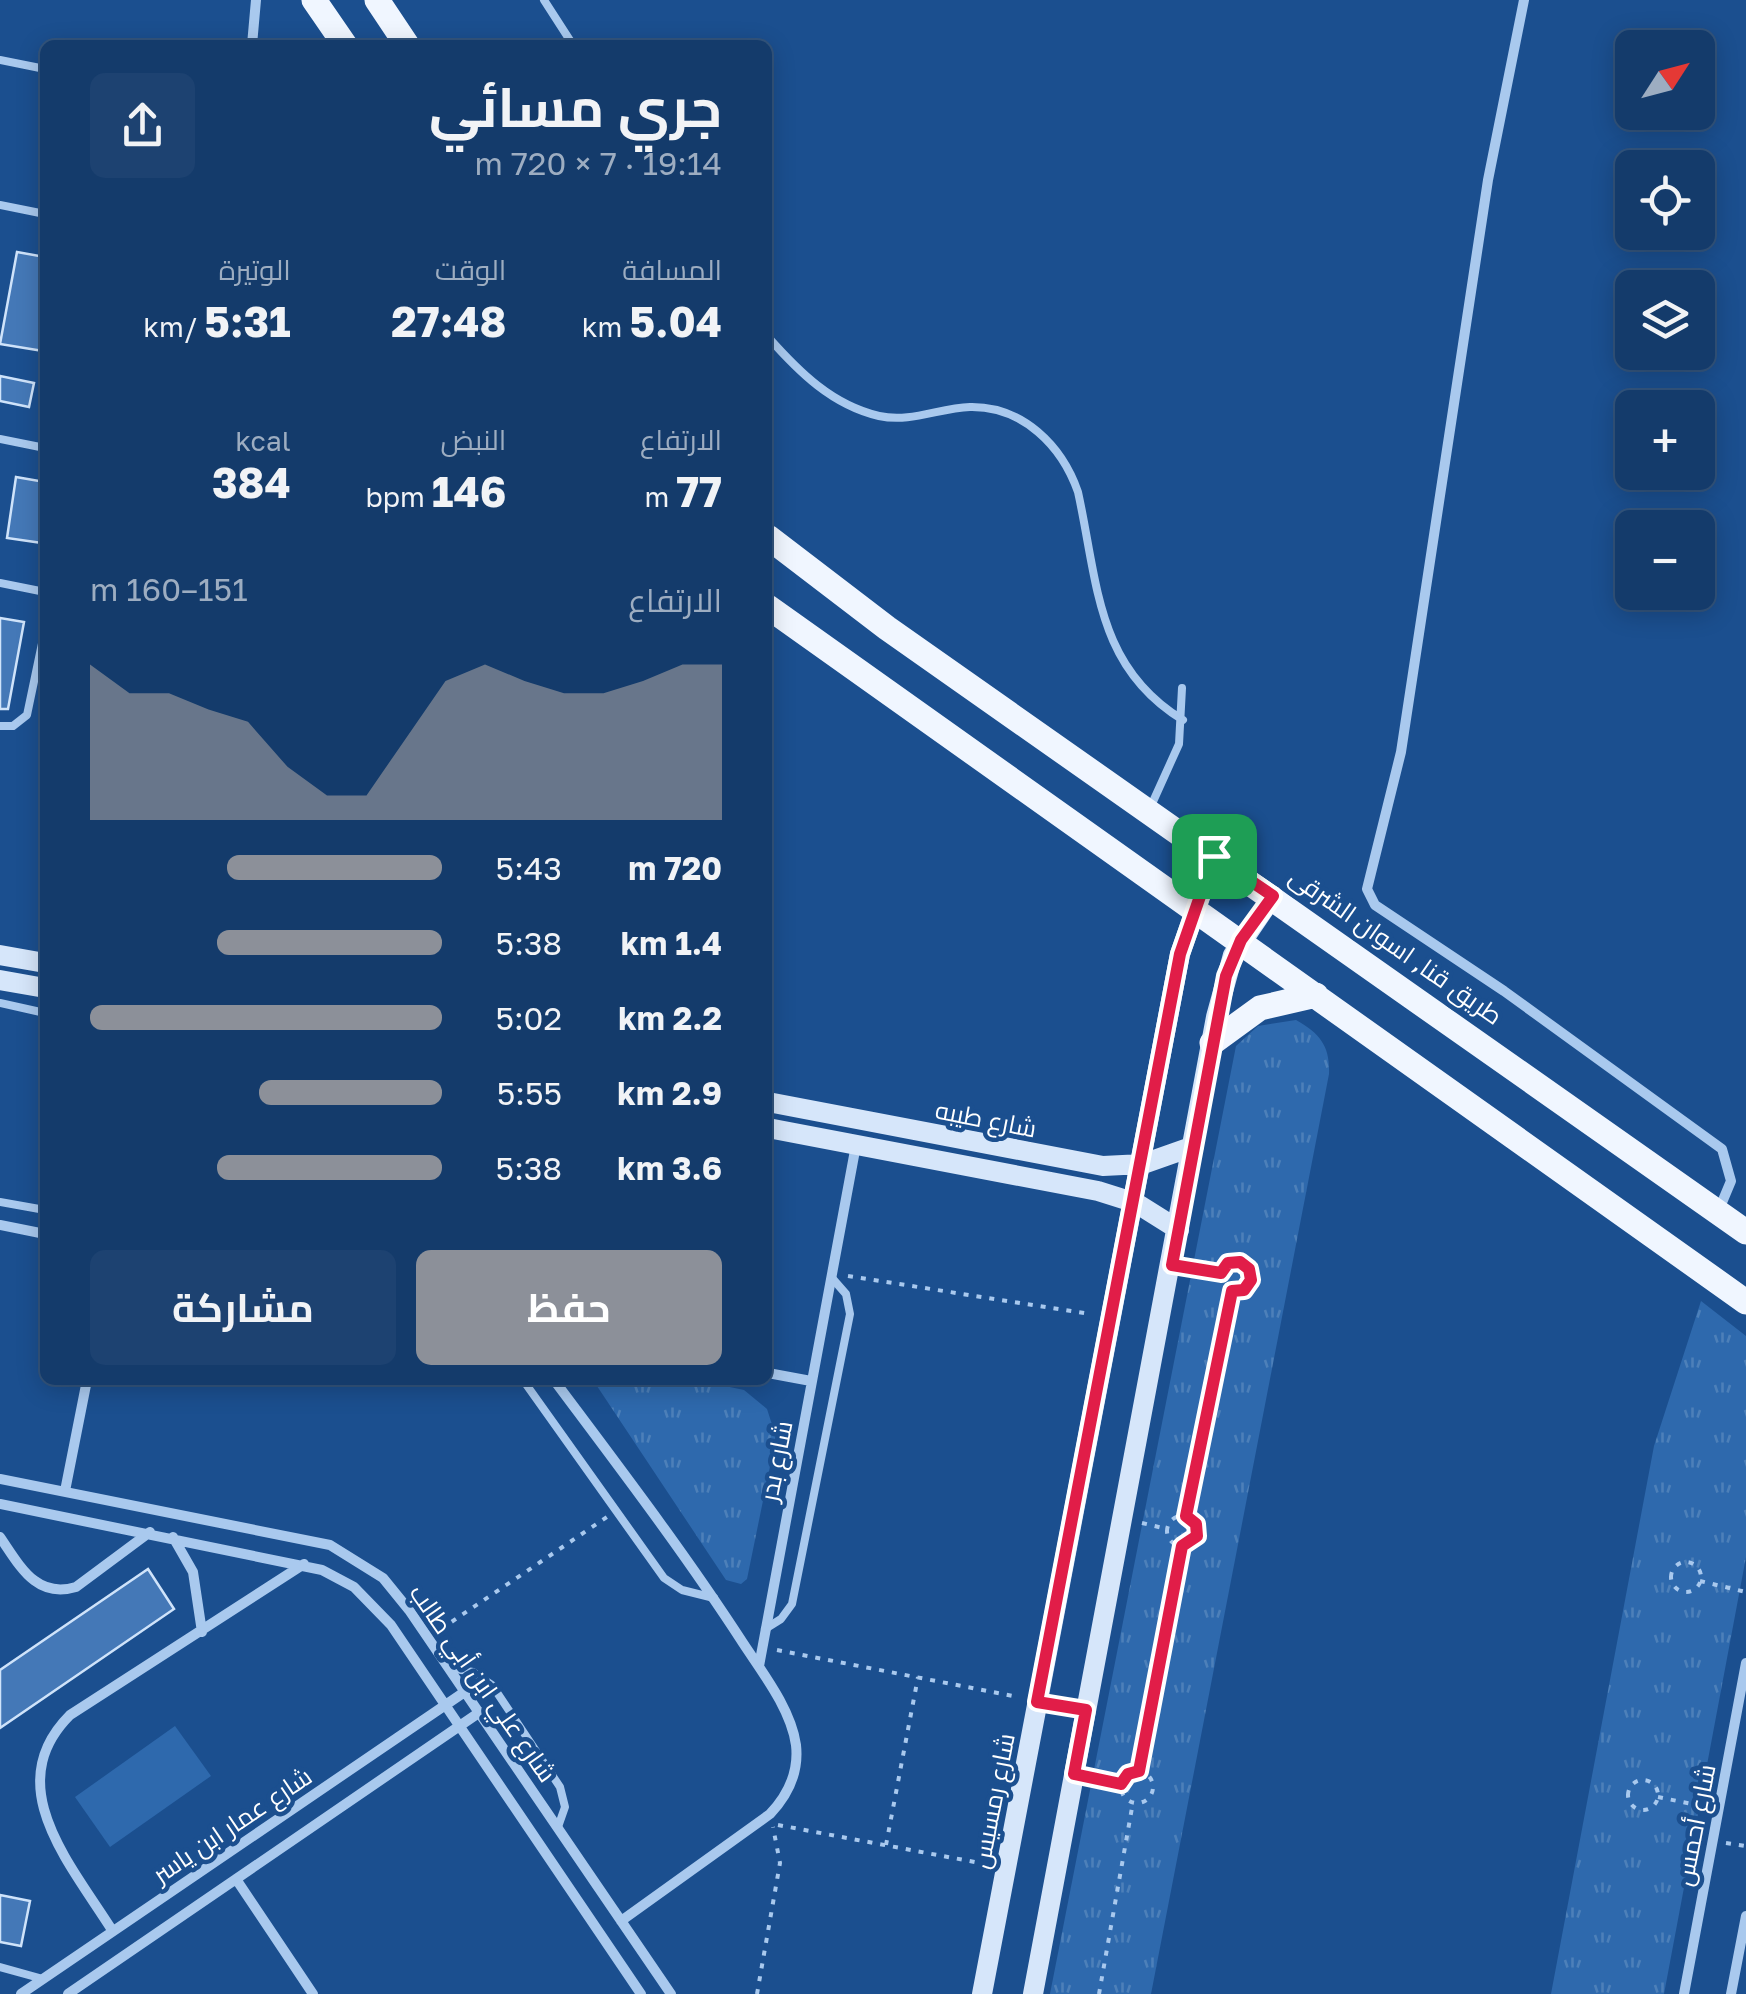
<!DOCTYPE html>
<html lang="ar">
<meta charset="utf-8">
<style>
:root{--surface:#143b6b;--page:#1d4271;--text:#f1f3f6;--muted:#9dadc1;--line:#33557e;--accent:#8c9099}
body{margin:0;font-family:"Golos Text",Cairo,sans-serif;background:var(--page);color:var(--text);direction:rtl;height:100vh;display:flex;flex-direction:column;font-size:38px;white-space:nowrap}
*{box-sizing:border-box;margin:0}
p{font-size:32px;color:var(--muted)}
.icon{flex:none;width:55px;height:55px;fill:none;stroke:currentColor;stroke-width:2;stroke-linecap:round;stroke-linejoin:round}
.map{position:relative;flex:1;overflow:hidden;direction:ltr}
.drawer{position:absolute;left:40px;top:40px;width:732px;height:1345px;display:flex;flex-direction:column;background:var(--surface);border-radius:15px;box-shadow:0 5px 25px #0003,0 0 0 2px var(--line);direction:rtl}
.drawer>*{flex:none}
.needle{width:65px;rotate:54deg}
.fabs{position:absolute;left:1615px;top:30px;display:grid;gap:20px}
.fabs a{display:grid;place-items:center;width:100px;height:100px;border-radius:15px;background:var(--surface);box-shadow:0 5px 25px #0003,0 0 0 2px var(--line);font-size:50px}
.pin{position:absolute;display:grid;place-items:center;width:85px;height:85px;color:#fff;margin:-42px;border-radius:20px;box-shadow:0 5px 15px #0006}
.round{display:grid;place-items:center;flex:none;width:105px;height:105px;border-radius:15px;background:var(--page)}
.headline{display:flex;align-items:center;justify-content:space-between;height:170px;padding:0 50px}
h1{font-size:55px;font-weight:700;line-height:75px}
.metrics{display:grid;grid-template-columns:repeat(3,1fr);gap:15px;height:170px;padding:10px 50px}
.metrics div{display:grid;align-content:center}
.metrics b{font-size:42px;font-weight:700}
.metrics small{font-size:28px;font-weight:400}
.metrics p{font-size:28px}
.chart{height:280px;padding:20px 50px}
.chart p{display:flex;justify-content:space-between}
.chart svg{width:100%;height:180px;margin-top:10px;fill:var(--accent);opacity:.7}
.primary-button{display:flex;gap:20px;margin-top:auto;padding:20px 50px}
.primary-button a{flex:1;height:115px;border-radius:15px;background:var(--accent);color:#fff;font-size:40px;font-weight:700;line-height:115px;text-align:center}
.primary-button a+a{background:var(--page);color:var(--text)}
ul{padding:0 50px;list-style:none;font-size:32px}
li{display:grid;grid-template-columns:160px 120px 1fr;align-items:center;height:75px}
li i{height:25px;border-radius:12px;background:var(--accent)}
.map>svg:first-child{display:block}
</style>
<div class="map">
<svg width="1746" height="1994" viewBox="0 0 1746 1994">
<defs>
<pattern id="grass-tufts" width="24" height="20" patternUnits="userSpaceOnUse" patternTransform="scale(2.5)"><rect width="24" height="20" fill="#2e69ad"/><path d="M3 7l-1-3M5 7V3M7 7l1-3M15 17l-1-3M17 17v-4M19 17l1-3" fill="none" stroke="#4d80b9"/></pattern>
</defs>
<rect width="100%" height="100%" fill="#1b4f8f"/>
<path fill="url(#grass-tufts)" d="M1296,1020c25,14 34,27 33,54l-178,920h-101l186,-948 22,-20z
M1701,1301l45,35v221l-82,437h-113l103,-548z
M593,1380h103l48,10 23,19 9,28 -29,142 -6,5 -15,-4z"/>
<path fill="#2e69ad" d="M175,1726l36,50 -101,71 -35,-50z"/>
<path fill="#4478b7" stroke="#cfe3fa" stroke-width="2.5" d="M17,252l28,5 -2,94 -43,-7z
M0,376l34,7 -5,24 -29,-6z
M16,477l29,5 -3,61 -35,-5z
M0,618l24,4 -16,87h-8z
M148,1569l26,40 -174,119v-58z
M0,1895l30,6 -9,45 -21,-4z"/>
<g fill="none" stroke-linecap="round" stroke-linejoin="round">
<path stroke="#a9c9ee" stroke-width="4" stroke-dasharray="5 8" stroke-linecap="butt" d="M1221 1276a15 15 0 1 1 30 0a15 15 0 1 1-30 0Z
M1191,1268l30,5
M848,1276l242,38
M1167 1531a15 15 0 1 1 30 0a15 15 0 1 1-30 0Z
M1186,1516l45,-225
M1142,1523l25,6
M1671 1577a15 15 0 1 1 30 0a15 15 0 1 1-30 0Z
M1700,1581l46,11
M441,1629l166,-112
M777,1650l241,47
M1139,1771l43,-224
M1121 1787a16 16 0 1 1 32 0a16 16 0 1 1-32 0Z
M1092,1778l29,6
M1628 1795a15 15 0 1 1 30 0a15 15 0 1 1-30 0Z
M1658,1797l49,10
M778,1825l202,38
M1726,1843l20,3
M886,1845l32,-168
M757,1994l23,-131 -7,-36
M1099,1994l34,-192"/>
<path stroke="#a9c9ee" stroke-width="8" d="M544,0l29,45
M0,60l45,9
M0,205l45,9
M768,337c31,35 64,68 111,79 32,7 60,-8 91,-9 53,-1 92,39 108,85 20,91 18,175 105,228
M0,439l45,9
M0,583l45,9
M0,726h13l14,-11 18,-86
M1151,806l28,-62 3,-56
M0,1003l45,10
M0,1202l45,8
M523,1380l141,198 18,12 32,8
M765,1629l16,-10 11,-15 58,-290 -4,-20 -14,-16
M450,1668l23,4 19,13 68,102 5,20 -7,20
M0,1967l43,12"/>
<path stroke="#a9c9ee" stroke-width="10" d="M1524,0l-36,180 -87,572 -34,137 8,16 129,86 218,158 9,32 -13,31
M252,45l4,-45
M0,1225l45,9
M768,1373l43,8
M554,1380c65,87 130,172 189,263 19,29 48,66 53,102 3,27 -8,50 -26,69l-149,107
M0,1479l330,66 53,33 26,32 262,384
M65,1491l22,-111
M0,1504l322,66 32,17 37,38 250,369
M0,1537c20,29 36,62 76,50l74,-55
M173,1537l20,35 9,60
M759,1666l97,-521
M236,1879l77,115
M112,1930c-43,-68 -112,-145 -42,-215l234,-151
M21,1994l445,-303
M68,1994l412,-282
M1684,1994l62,-331
M1731,1994l15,-78"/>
<path stroke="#d6e6fa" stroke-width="20" d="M0,955l45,8
M0,980l45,8
M768,1102l335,64 40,-2 51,-18
M768,1128l330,63 38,12 43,27
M982,1994l198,-1040 35,-99
M1033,1994l183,-977 17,-62 40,-59"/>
<path stroke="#f0f6ff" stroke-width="25" d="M314,0l31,45
M377,0l30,45
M768,537l119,91 859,604
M768,607l978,695
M1212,1043l48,-35 56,-13"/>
</g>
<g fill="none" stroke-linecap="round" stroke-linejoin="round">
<g stroke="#fff" stroke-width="20">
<path id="route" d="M1214,856l59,40 -32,44 -15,36 -54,289 49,8 7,-10 12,-1 9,7 2,11 -7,10 -12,1 -46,225 10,8 1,12 -15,10 -43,225 -11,3 -7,10 -47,-10 12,-64 -49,-8 143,-748z"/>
</g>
<use href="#route" stroke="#e11d48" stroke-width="12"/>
</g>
<g text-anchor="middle" stroke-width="9" stroke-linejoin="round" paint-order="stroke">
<g font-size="25" fill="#fff" stroke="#1b4f8f">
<text transform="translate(1396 946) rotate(35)" y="9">طريق قنا, اسوان الشرقى</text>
<text transform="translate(986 1119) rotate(11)" y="9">شارع طيبه</text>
<text transform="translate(776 1461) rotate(-79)" y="9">شارع بدر</text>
<text transform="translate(483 1683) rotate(55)" y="9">شارع علي ابن أبي طالب</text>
<text transform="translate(993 1801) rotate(-79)" y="9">شارع رمسيس</text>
<text transform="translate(232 1825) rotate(-34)" y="9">شارع عمار ابن ياسر</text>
<text transform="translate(1695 1825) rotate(-79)" y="9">شارع أحمس</text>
</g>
</g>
</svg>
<div class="fabs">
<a><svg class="needle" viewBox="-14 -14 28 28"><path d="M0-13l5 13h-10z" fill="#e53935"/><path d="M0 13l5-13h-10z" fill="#9dadc1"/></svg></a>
<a><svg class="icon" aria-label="locate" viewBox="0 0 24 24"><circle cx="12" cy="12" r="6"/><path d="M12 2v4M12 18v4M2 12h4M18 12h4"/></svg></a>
<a><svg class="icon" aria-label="layers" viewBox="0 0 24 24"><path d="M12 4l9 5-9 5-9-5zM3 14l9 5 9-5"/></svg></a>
<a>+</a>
<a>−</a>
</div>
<div class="pin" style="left:1214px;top:856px;background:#1e9e55"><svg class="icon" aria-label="arrive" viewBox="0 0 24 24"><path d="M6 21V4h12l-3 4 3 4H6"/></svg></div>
<section class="drawer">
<div class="headline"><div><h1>جري مسائي</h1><p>19:14 · 7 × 720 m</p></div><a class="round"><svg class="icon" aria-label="share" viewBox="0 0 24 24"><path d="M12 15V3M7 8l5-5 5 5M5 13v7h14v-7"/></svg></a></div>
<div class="metrics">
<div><p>المسافة</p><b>5.04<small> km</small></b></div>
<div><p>الوقت</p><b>27:48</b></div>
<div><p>الوتيرة</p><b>5:31<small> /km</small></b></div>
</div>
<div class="metrics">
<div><p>الارتفاع</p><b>77<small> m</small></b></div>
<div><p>النبض</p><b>146<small> bpm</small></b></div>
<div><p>kcal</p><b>384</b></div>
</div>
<div class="chart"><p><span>الارتفاع</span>151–160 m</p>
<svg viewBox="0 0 160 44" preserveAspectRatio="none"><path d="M0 44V6L10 13L20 13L30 17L40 20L50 31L60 38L70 38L80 24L90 10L100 6L110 10L120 13L130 13L140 10L150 6L160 6V44z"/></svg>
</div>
<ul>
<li><b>720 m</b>5:43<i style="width:61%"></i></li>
<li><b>1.4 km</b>5:38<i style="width:64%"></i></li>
<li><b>2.2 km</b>5:02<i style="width:100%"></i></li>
<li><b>2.9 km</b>5:55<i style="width:52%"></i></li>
<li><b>3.6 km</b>5:38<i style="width:64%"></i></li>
</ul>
<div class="primary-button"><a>حفظ</a><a>مشاركة</a></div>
</section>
</div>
